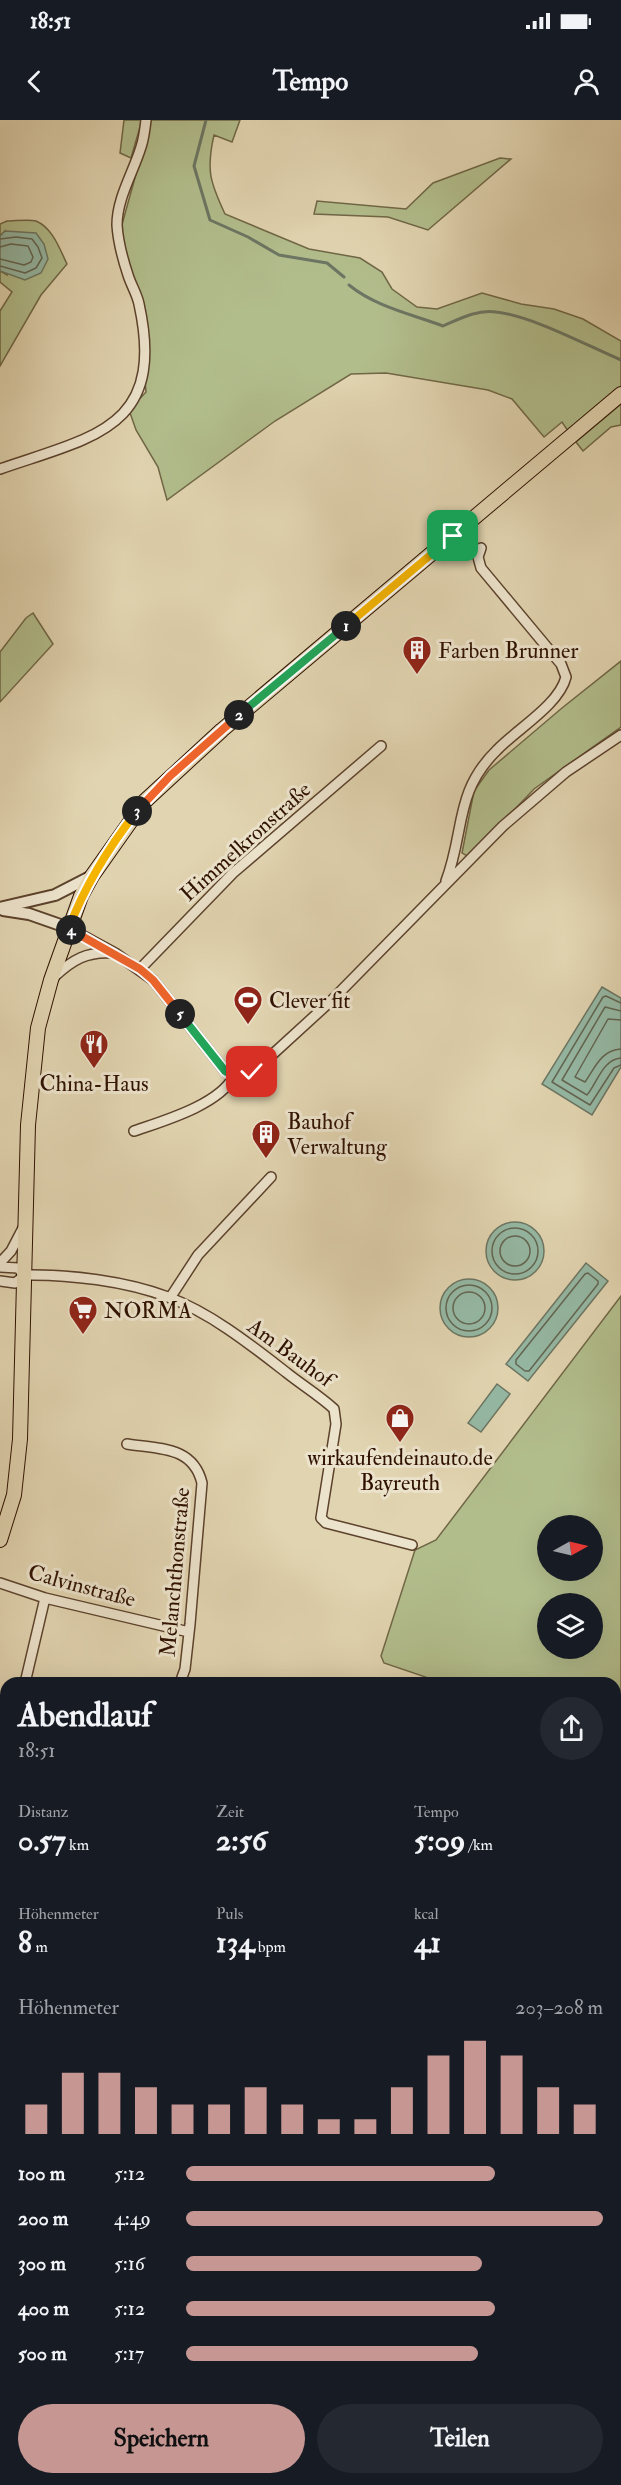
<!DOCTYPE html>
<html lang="de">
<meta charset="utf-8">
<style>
:root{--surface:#171b24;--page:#242831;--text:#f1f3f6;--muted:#9ea1a6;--accent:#c59692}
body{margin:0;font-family:"IM FELL Double Pica",serif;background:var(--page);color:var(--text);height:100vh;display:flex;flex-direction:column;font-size:22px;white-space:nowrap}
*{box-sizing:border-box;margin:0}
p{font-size:20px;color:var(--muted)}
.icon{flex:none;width:33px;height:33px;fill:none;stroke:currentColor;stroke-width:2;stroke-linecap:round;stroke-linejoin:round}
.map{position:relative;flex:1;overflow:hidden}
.sheet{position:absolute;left:0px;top:1557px;width:621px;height:808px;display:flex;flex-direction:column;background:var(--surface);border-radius:18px 18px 0 0;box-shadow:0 6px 24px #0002}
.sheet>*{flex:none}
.needle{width:39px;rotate:82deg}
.fabs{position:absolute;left:537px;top:1395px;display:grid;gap:12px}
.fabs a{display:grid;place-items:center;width:66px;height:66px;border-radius:50%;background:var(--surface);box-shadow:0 6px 24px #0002;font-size:30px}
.pin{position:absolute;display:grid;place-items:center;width:51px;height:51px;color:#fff;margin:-26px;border-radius:12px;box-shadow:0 3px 9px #0006}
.km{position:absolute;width:30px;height:30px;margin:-15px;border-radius:50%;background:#222;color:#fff;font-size:16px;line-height:30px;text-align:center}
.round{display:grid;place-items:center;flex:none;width:63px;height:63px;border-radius:32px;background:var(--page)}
.headline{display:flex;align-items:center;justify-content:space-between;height:102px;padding:0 18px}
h1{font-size:33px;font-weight:800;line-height:45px}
.metrics{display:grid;grid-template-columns:repeat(3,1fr);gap:9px;height:102px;padding:6px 18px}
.metrics div{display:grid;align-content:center}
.metrics b{font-size:30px;font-weight:800}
.metrics small{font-size:16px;font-weight:400}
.metrics p{font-size:16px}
.chart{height:168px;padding:12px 18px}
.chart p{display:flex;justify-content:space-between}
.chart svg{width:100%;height:108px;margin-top:6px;stroke:var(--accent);stroke-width:6}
.primary-button{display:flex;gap:12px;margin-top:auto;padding:12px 18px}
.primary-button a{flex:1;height:69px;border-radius:36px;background:var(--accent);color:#111;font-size:24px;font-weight:800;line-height:69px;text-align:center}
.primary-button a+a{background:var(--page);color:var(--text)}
ul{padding:0 18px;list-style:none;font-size:20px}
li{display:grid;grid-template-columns:96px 72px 1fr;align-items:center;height:45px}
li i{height:15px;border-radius:8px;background:var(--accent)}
.status{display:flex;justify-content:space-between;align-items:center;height:42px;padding:0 30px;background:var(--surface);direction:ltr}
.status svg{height:16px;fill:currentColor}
header{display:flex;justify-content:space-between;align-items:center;height:78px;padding:0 18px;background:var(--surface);font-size:27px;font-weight:800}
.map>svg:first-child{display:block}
</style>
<div class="status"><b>18:51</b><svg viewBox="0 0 49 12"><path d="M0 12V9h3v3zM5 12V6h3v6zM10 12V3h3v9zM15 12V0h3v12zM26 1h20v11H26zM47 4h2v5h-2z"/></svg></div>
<header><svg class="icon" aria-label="back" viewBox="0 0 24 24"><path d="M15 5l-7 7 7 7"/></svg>Tempo<svg class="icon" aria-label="person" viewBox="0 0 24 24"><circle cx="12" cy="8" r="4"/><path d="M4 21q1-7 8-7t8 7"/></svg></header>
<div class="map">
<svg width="621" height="2365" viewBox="0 0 621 2365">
<rect width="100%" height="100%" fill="#e1d4b0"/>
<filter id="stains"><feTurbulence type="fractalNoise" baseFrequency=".00333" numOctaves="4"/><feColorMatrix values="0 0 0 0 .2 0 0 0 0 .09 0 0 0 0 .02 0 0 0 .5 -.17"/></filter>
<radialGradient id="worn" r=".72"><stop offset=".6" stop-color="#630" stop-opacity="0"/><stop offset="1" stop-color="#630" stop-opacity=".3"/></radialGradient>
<path fill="#b2bd8c" stroke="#706746" stroke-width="1.5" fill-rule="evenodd" d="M124,0h18l-11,38 -11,-5z
M151,0h89l-8,22 -18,-7c-8,35 -4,47 11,79l84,35 51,9 22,14 10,17 25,18 20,2 45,-16 39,11 33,5 29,10 38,22v46l-53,44 -6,-9 -18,15 -32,-38 -24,-9 -102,-17 -35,1 -76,47 -108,79 -9,-33 -22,-37 -7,-20 17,-18 -6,-69 -19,-95z
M500,38l11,1 -83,71 -40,-13 -74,-3 3,-13 89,8 27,-26z
M7,101c8,0 22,-2 29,0 17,7 24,29 31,43l-26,31 -41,71v-55l12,-19 -12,-10v-11l7,4 -2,-44 -5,5v-12z
M621,284v21l-10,2 -28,24 -7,-9z
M33,493l20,31 -53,58v-50l26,-34z
M621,541v66l-87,62 -61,64 -6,3 -5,-3 12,-62 15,-21 73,-62z
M621,1176v1189h-289l-6,-5h289v-797h-172l-59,-20 -3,-7 34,-106 21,-10zM548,1406h44v44h-44zM548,1484h44v44h-44z
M6,2015v234l-6,1v-211l4,-3 -4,-7v-10z
M148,2360h157l7,5h-163z"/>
<path fill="#95b9a5" stroke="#6c7663" stroke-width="1.5" d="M5,111l31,2 8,11 4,15 -7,14 -16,7 -25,-9v-35z
M602,867l19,11v69l-29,48 -50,-31z
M486 1131a29 29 0 1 1 58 0a29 29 0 1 1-58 0Z
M586,1143l22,18 -80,100 -22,-17z
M440 1188a29 29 0 1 1 58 0a29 29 0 1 1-58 0Z
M497,1264l13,10 -29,38 -13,-9z"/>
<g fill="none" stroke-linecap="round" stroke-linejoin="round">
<path stroke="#626552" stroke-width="1.5" d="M0,119l16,-2 16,2 6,8 4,11 -6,10 -11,5 -25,-7
M0,127l11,-3 17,2 5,11 -2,5 -7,3 -24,-6
M621,883l-15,-7 -3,1 -51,85 38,23 24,-37 7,-3
M621,891l-16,-4 -43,73 25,15c10,-12 16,-36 34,-37
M621,900l-13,-1 -33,58 10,5c10,-14 16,-32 36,-33
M492 1131a23 23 0 1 1 46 0a23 23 0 1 1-46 0Z
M500 1131a15 15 0 1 1 30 0a15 15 0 1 1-30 0Z
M588,1153l10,8v3l-69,87h-4l-9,-7v-4l69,-86z
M446 1188a23 23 0 1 1 46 0a23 23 0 1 1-46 0Z
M453 1188a16 16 0 1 1 32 0a16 16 0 1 1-32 0Z"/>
<path stroke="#6c7663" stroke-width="3" d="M206,0l-12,46 16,54 38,17 31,18 48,8 17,14
M349,165c27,22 62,29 94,41 16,-7 35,-17 53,-14 36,4 90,33 125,48
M573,2360l5,5
M477,2365l2,-5"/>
<path stroke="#95b9a5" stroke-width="16" d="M615,2080l6,-18"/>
<g stroke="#5c422c" stroke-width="12">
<path id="minor" d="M0,349c95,-33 166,-41 139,-165 -2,-10 -8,-19 -11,-29 -5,-15 -10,-34 -11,-50 0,-27 16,-52 24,-78 3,-9 4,-18 5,-27
M446,761c19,-50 8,-89 51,-131 20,-21 62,-45 69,-73l-5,-13 -80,-96 -3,-11 3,-9
M69,808l46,25 38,27 72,91 9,5h10l18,-12 70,-64 171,-174 63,-54 55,-37
M140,849l93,-96 148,-127
M54,857c18,-17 33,-26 59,-24
M134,1011c29,-10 85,-26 100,-55
M0,1143l11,-12 12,-23
M0,1147l18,1 6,7
M24,1155c44,-1 102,6 144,22 43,16 83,48 119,76 15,12 33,23 47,36l2,15 -15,94 5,5 86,22
M0,1161l15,2 9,-7
M170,1178l28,-43 73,-78
M127,1324c32,5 66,2 75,39l-12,141 -5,45 -5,14
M0,1463l45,15 144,34
M25,1563l20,-85
M0,1942l6,-12"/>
</g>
<g stroke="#5c422c" stroke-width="14">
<path id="tertiary" d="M0,788l55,-13 37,-19
M3,790l26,4 40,14"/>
</g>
<g stroke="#2f1100" stroke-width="16">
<path id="primary" d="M0,1420l14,-45 6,-56 8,-314 10,-97 13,-48 30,-84 11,-20 53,-75 77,-71 399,-336"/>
</g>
<use href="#minor" stroke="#ece3cc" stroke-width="9"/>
<use href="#tertiary" stroke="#ece3cc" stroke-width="10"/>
<use href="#primary" stroke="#e1d4b0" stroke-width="14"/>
</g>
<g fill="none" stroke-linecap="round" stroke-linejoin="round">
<g stroke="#fff" stroke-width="12">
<path id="split-1" d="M346,506l107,-90"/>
</g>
<g stroke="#fff" stroke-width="12">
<path id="split-2" d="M239,595l107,-89"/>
</g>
<g stroke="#fff" stroke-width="12">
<path id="split-3" d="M137,691l33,-35 69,-61"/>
</g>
<g stroke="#fff" stroke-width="12">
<path id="split-4" d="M71,810l-2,-2c16,-43 40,-81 68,-117"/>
</g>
<g stroke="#fff" stroke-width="12">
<path id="split-5" d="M71,810l69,39 13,11 27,34"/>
</g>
<g stroke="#fff" stroke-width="12">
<path id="split-6" d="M180,894l45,57c10,7 17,5 27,1"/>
</g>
<use href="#split-1" stroke="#f5b400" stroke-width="8"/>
<use href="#split-2" stroke="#22a559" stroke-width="8"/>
<use href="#split-3" stroke="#f0652b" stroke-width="8"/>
<use href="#split-4" stroke="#f5b400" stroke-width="8"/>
<use href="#split-5" stroke="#f0652b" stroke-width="8"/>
<use href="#split-6" stroke="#22a559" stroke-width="8"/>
</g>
<defs>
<g id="building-pin" transform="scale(1.5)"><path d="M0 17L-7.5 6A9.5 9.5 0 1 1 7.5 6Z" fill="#8f2418" stroke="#ece3cc"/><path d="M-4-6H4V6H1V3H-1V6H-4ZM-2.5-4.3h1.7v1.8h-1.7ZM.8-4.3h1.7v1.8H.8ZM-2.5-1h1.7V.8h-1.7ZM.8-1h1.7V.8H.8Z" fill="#fff"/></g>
<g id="stadium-pin" transform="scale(1.5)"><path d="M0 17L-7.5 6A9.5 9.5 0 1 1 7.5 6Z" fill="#8f2418" stroke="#ece3cc"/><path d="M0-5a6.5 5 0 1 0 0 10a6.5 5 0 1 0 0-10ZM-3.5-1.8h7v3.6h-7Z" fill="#fff"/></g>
<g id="restaurant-pin" transform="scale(1.5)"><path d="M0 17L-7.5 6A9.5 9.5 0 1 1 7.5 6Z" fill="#8f2418" stroke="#ece3cc"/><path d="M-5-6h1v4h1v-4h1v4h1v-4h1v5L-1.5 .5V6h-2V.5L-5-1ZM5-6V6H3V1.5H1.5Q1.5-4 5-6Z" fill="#fff"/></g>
<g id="supermarket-pin" transform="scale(1.5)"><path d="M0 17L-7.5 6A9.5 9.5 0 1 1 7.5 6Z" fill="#8f2418" stroke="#ece3cc"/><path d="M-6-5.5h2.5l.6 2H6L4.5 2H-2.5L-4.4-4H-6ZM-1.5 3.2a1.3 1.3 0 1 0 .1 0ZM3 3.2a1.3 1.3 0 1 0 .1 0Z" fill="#fff"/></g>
<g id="shop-pin" transform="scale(1.5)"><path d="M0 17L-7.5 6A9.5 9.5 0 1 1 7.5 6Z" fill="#8f2418" stroke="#ece3cc"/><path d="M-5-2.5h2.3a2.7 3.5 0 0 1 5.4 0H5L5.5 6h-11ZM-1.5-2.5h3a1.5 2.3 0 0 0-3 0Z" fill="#fff"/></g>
</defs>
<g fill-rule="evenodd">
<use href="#building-pin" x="417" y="530"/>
<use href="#stadium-pin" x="248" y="880"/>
<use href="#restaurant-pin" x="94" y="924"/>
<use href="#building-pin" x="266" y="1014"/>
<use href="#supermarket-pin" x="83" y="1190"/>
<use href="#shop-pin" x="400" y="1298"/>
</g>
<g text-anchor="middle" stroke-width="6" stroke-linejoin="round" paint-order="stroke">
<g font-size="22" fill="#2f1100" stroke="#ece3cc" text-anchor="start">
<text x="438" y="538">Farben Brunner</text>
<text x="269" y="888">Clever fit</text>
<text x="94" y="971" text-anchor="middle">China-Haus</text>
<text x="287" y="1009">Bauhof<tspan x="287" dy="25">Verwaltung</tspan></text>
<text x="104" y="1198">NORMA</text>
<text x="400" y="1345" text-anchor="middle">wirkaufendeinauto.de<tspan x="400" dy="25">Bayreuth</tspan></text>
</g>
<g font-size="22" fill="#2f1100" stroke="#ece3cc">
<text transform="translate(245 721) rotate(-42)" y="8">Himmelkronstraße</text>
<text transform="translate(291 1232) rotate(36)" y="8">Am Bauhof</text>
<text transform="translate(174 1452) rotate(-85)" y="8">Melanchthonstraße</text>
<text transform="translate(82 1465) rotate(15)" y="8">Calvinstraße</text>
</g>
</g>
<rect width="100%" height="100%" filter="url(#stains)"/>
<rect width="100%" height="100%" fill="url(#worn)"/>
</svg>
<div class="fabs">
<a><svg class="needle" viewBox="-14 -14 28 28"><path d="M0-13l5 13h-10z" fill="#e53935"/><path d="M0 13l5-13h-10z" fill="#9ea1a6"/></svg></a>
<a><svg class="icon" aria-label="layers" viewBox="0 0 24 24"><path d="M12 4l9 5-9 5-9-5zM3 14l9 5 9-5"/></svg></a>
</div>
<div class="pin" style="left:453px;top:416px;background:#1e9e55"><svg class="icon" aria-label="arrive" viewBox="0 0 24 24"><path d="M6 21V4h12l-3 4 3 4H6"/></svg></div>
<div class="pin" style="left:252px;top:952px;background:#d93025"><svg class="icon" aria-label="check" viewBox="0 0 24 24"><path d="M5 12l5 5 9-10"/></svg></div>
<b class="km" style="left:346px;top:506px">1</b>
<b class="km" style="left:239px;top:595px">2</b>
<b class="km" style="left:137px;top:691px">3</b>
<b class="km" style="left:71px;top:810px">4</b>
<b class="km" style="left:180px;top:894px">5</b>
<section class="sheet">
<div class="headline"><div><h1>Abendlauf</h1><p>18:51</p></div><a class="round"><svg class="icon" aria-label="share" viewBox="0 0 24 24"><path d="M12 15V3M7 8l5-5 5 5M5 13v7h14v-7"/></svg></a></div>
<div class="metrics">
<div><p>Distanz</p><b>0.57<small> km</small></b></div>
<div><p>Zeit</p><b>2:56</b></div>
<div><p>Tempo</p><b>5:09<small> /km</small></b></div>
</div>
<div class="metrics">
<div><p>Höhenmeter</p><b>8<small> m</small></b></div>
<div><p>Puls</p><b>134<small> bpm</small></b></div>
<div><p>kcal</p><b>41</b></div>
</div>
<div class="chart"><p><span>Höhenmeter</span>203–208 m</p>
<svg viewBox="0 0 160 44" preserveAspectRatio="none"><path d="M5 44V32M15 44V19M25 44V19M35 44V25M45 44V32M55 44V32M65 44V25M75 44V32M85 44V38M95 44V38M105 44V25M115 44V12M125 44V6M135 44V12M145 44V25M155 44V32"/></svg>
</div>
<ul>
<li><b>100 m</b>5:12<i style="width:74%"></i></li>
<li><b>200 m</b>4:49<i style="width:100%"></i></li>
<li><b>300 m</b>5:16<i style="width:71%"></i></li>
<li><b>400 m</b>5:12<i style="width:74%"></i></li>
<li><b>500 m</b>5:17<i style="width:70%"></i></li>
</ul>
<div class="primary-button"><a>Speichern</a><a>Teilen</a></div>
</section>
</div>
